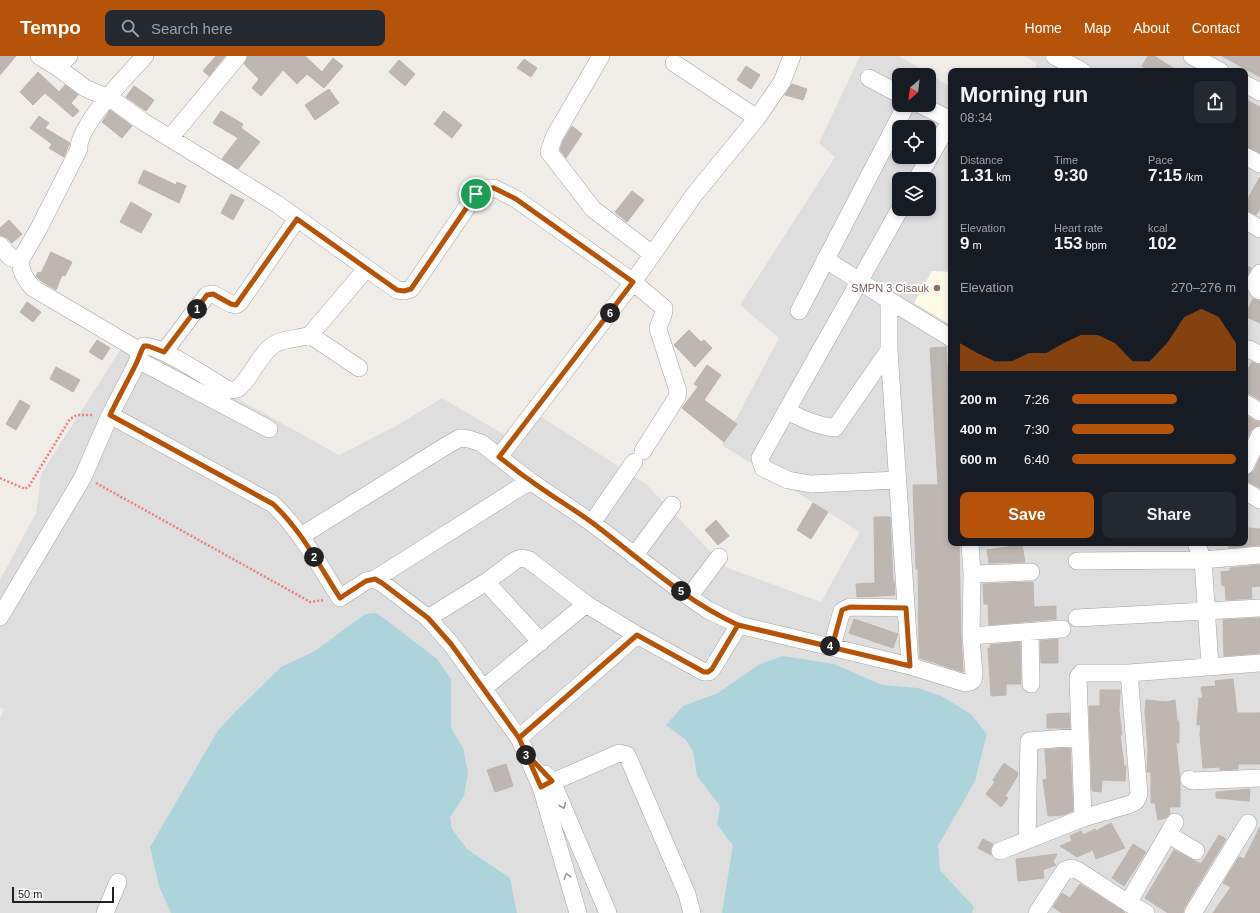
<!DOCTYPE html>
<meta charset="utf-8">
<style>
:root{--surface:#171b24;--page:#242831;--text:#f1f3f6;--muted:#9ea1a6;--accent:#b45309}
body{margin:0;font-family:Helvetica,sans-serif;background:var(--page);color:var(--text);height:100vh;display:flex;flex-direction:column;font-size:15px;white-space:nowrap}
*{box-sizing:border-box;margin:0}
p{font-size:13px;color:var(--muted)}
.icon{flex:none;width:22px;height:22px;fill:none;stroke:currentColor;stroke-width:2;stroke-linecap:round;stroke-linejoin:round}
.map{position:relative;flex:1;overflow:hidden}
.panel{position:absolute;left:948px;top:12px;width:300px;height:478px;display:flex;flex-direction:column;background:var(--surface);border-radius:8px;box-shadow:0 2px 6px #0003}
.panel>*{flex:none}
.needle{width:26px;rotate:208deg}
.fabs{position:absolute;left:892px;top:12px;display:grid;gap:8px}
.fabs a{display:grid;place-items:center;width:44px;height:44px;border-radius:8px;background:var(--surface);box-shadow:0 2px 6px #0003;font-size:20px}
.scale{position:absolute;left:12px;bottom:10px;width:102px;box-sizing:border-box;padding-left:4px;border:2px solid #212121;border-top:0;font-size:11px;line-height:14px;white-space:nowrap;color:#212121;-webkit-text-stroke:3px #fff;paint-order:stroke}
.pin{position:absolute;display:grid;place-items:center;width:34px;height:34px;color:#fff;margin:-17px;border:2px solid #fff;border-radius:50%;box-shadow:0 1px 4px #0007}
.km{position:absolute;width:20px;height:20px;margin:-10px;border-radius:50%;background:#222;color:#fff;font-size:11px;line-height:20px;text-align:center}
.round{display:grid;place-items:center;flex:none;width:42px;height:42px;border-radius:8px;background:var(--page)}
.head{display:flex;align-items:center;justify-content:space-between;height:68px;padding:0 12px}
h1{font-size:22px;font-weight:800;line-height:30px}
.figures{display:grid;grid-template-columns:repeat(3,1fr);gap:6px;height:68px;padding:4px 12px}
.figures div{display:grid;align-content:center}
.figures b{font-size:17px;font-weight:800}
.figures small{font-size:11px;font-weight:400}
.figures p{font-size:11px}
.chart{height:112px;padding:8px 12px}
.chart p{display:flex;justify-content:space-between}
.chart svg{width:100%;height:72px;margin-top:4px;fill:var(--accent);opacity:.7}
.action{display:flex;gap:8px;margin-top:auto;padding:8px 12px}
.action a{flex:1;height:46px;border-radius:8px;background:var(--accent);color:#fff;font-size:16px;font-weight:800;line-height:46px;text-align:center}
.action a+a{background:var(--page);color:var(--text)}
ul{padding:0 12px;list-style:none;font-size:13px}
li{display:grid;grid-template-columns:64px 48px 1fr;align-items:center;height:30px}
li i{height:10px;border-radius:5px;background:var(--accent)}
header{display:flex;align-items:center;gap:24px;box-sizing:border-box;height:56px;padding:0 20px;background:var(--accent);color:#fff}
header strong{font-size:19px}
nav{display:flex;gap:22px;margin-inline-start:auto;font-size:14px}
.search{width:280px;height:36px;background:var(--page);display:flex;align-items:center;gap:10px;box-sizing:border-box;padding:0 14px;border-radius:8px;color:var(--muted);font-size:15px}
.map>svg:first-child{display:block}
</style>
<header>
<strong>Tempo</strong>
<div class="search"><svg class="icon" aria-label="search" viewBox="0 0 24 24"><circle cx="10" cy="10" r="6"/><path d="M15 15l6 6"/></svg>Search here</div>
<nav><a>Home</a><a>Map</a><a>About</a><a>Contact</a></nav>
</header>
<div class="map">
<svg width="1260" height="857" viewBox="0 0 1260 857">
<rect width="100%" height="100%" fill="#f0ede8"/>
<path fill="#dfdede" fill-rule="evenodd" d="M860,0h39l52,31v456h294v-472h-211l3,-8 -13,-7h236v857h-1260v-195l4,-8 -4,-3v-127l36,-67 5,-39 87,-136 211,117 57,-29 46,-28 68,40 19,-29 117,75 79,83 96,35 39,-70 -138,-87 57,-107 -39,-33 95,-148 -16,-14zM899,19h30v30h-30zM899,71h30v30h-30zM899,123h30v30h-30z"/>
<path fill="#fdfbe5" d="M932,215l19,1v53l-37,-22z"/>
<path fill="#add4da" d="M377,557l60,46 14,20v49l12,20 5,24 -4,24 -14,21 2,12 15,20 43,29 7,35h-346l-12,-27 -9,-39 67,-115 18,-20 46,-45 34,-16 50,-37z
M783,600l51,8 48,21 36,3 23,8 30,18 16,20 -12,47 -37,65 2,24 34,37 -2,6h-250l11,-68 -16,-20 3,-19 -23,-30 -4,-25 -7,-11 -20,-15 17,-19 35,-13 42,-29z"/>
<path fill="#beb6b1" stroke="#c1b3ac" d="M0,0h16l-16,19z
M216,0h9l-16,20 -6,-5z
M248,0h57l17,16 11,-14 10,8 -19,22 -17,-14 -10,10 -14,-14 -22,26 -9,-8 7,-9 -15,-15z
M1148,0h6l24,15h-29l-7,-5z
M1222,0h38v21z
M524,3l13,9 -6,9 -14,-9z
M399,4l16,14 -10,12 -16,-14z
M746,10l14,9 -9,14 -14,-9z
M38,16l21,20 6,-7 13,10 -7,8 8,8 -6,6 -28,-24 -12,12 -13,-13z
M792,28l15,5 -4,11 -18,-5z
M134,30l20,14 -8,11 -20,-14z
M329,33l10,14 -24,17 -10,-15z
M1245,43l15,8v46l-15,-7z
M110,54l22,16 -10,12 -20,-16z
M221,55l22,13 -2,4 19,14 -22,27 -16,-10 16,-21 -25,-15z
M444,55l18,14 -10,13 -18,-14z
M39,60l10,7 -4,5 25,15 -6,14 -15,-9 3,-4 -22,-16z
M572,70l10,8 -16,24 -6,-8 3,-9z
M144,114l32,15 1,-3 9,4 -7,17 -41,-20z
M1260,121v31l-4,7 -11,-5v-6z
M632,135l12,9 -17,22 -12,-10z
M231,138l13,6 -11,20 -12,-7z
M131,146l21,12 -11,19 -21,-11z
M9,164l13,14 -10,9 -5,-5 -7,-3v-7z
M51,196l21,10 -7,14 -3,-1 -6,15 -16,-10 -4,-4 2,-4 3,1z
M1245,208l6,4 -6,11z
M1253,243l7,2v22l-15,-7z
M27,246l14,10 -8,10 -13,-10z
M689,274l12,12 3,-2 8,8 -17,19 -21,-22z
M97,284l13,8 -8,12 -13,-8z
M946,291l5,80v116h8l2,93 2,36 -43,-14 -1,-14 -1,-75h-2l-3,-84h25l-8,-137z
M1252,306l8,3v35l-10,-6 -5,-1v-19z
M707,309l14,10 -17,25 33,24 -13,18 -42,-34 16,-21 -4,-3z
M56,311l24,13 -7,12 -23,-13z
M20,344l10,6 -14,24 -10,-6z
M1245,359l10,6 5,1v3l-5,2 -4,3 -6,13z
M1260,402v30l-15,-8v-4l5,-2 4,-3z
M813,447l15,9 -17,27 -14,-9z
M874,461h16l3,64h1l1,14 -38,2 -1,-13 19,-1z
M716,464l13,16 -11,9 -13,-15z
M1249,472l11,1v16l-31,3 -1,-5h21z
M1022,489l3,17 -36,1 -2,-13z
M1260,509v21l-9,1 1,11 -26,2 -1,-15 -3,1 -1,-14 9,-1v-3z
M1033,526l1,25 22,-1v13l-67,6 -1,-21h-4l-1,-20z
M1260,562v35l-36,3 -1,-36z
M854,563l44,15 -5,14 -44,-15z
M1058,583v24h-17l-1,-22z
M1020,586l1,42h-15v11l-15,1 -3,-48h3l-1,-3z
M1233,623l4,34h23v51h-22v5l-18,1v-3l-17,1 -3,-34 1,-9h-4l2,-27 4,1 -2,-12 15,-1 -1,-5z
M1100,634h20l-1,21 3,24h-2l4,31h2l-1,15 -23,-1 -1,12 -9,-1 -3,-85h11z
M1146,644l20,2 9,-2 2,21h2v22h-3l4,38v26h-11l1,6 -4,5 -8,2 -3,-17h-4v-31h-4l1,-23 -3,-37z
M1069,657l1,15h-23v-14z
M1062,692h8l3,63 -10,4 -15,1 -5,-36 4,-1 -2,-29z
M1004,707l14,10v2l-13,21 3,2 -7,9 -15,-13 9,-12 -2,-2z
M506,708l7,22 -18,6 -8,-22z
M1250,733l-1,12 -33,-3v-6z
M1111,767l14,25 -29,11 -3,-9 -16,7 -17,-11 12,-5 -2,-5 11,-5 2,4 12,-6 1,2z
M1260,771v86h-47l18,-26 -8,-4 16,-26 5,2z
M1219,779l7,4 -42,69 -1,5h-15l-23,-15 29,-48 27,14z
M983,783l10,5 -3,5 1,6 -13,-7z
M1133,788l13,8 -22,34 -12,-8z
M1057,798l-4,8 3,3 -13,5 1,8 -26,3 -2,-22z
M1080,828l43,27 2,2h-63l-9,-6 9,-14 8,5z"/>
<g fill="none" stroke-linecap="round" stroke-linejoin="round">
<g stroke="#a2a2a2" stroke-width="18">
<path id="minor" d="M39,0l18,11 28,21 28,12 29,21 135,83 120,86 7,1 7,-2 65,-95 8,-6h10l22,11 117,83 31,26c1,8 -5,13 -6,21l20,62 -1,6 -34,54
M601,0l-47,81 -5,15 44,57 59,45
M1054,0l28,15
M1192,0l28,15
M674,7l83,55
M57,11l12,-11
M869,22l30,16
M1245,28l15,8
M921,49l30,15
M170,82l68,-82
M1245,100l15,8
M917,123l34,-59
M1245,164l15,9
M0,189l10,12 10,4 19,-33 40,-79c-2,-22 50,-76 66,-93
M825,203l64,41v50l21,316
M20,205c1,12 6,19 13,27l107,63
M1260,217l-6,10 4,7 2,1
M889,244l62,38
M799,255l107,-206
M310,279l49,33
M1245,294l4,-1 11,6
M164,296l43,-57 6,-1 18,10 5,1 4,-3 57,-83
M138,304l131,69
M1245,347l15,9
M787,355c16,8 30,15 48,17l54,-78
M110,359l163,89c28,27 46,61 67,94l26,-17 9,-2 7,4 46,35 23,26 68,94 22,49 37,126
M499,401l134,-175 61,-87 63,-77 25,-36 10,-26
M1245,410l15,-31
M898,424l-87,4 -23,-4 -25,-12 -3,-10 140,-249
M1245,435l15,9
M592,467l42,-61
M301,480l148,-92 11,-6 9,1 12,4 49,38 62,42 97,74 19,13 31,15 171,41 55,17 5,-1 3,-2 1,-6 -3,-38 1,-62 -2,-31
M634,500l38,-51
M1077,505l126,-1 -7,-17
M972,518l59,-2
M375,523l155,-98
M486,526l55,60
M689,541l30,-40
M0,561l83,-140 27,-62 23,-44 5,-11 2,-9 4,-5c18,0 66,33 84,44 3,0 6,0 9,-1 13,-8 22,-36 38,-45 10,-6 24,-5 35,-9l56,-66
M428,562l58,-36 30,-22 6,-2 7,2 57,44 51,31 67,37h5l3,-3 27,-44
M1077,562l183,-10
M1030,576l1,52
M971,580l91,-7
M832,591l9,-33 1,-3 8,-4 56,1
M1210,610l-7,-106 57,-5
M484,632l102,-84
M519,682l118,-103
M545,718l7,7 56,132
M1189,723l3,2 68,-3
M541,731l78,-34 8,2 60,139 5,19
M1083,762l-5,-141 3,-4h48l131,-10
M1169,779l27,16
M1027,784l2,-99 51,-4
M1000,795l83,-33 48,-14 5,-3 3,-7 -10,-121
M1128,847l47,-81
M105,857l13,-31
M1037,857l28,-43 7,-2 7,3 49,32 18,10
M1193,857l55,-90"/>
</g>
<path stroke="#ef7d7b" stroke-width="2.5" stroke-dasharray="2 2" stroke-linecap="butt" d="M0,422l25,11 4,-3 41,-67 7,-4h17
M96,427l209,116 5,3 14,-2"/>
<use href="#minor" stroke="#fff" stroke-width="17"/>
</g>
<defs><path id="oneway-chevron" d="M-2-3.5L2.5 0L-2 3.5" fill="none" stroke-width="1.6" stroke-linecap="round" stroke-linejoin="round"/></defs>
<g stroke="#9b9b9b">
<use href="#oneway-chevron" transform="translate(563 750) rotate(67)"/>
<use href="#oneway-chevron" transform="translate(567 820) rotate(-107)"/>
</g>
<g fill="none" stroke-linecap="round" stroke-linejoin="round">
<g stroke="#fff" stroke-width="8">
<path id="route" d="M476,138l-65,95 -7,2 -7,-1 -100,-71 -61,86 -5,-1 -18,-10 -6,1 -43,57 -16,-6h-4c-4,6 -5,13 -9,20 -8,16 -17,32 -25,49l163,89c28,26 46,61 67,94l26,-17 9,-2 7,4 46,35 23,26 68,94 6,14 27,29 -11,6 -22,-49 118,-103 67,37h4l4,-3 26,-44 94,22 9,-33 1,-4 8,-3 56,1 4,58 -172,-41c-53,-24 -98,-66 -144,-101 -20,-15 -43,-28 -63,-43 -11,-7 -21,-16 -32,-24l134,-175 -117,-83 -22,-11h-10l-8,6"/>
</g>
<use href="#route" stroke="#b45309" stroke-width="5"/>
</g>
<circle fill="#8d6e63" stroke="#fff" stroke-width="1.5" cx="937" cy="232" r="4"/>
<g text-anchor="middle" stroke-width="4" stroke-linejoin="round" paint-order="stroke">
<g font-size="11" fill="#785e54" stroke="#fff" text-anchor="end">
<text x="929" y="236">SMPN 3 Cisauk</text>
</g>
</g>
</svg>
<div class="fabs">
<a><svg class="needle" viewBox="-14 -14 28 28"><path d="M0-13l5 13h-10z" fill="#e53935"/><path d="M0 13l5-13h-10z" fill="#9ea1a6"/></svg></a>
<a><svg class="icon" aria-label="locate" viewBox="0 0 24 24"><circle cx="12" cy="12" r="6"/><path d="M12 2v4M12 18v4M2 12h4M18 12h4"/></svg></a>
<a><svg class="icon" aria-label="layers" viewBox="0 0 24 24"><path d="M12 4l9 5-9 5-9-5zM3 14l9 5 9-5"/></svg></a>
</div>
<div class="scale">50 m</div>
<div class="pin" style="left:476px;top:138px;background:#1e9e55"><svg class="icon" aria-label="arrive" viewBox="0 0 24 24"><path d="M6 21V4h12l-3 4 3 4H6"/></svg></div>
<b class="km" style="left:197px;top:253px">1</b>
<b class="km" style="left:314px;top:501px">2</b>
<b class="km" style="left:526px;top:699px">3</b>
<b class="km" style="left:830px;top:590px">4</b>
<b class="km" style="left:681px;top:535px">5</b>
<b class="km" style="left:610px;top:257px">6</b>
<section class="panel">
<div class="head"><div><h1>Morning run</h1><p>08:34</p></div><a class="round"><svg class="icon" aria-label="share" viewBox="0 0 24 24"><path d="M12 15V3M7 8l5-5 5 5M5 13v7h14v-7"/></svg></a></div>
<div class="figures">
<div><p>Distance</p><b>1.31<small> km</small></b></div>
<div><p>Time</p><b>9:30</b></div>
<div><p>Pace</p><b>7:15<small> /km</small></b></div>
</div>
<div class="figures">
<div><p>Elevation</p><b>9<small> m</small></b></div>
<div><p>Heart rate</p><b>153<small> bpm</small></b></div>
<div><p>kcal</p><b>102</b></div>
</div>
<div class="chart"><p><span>Elevation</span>270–276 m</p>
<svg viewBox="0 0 160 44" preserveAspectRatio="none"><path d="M0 44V27L10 33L20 38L30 38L40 33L50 33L60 27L70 22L80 22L90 27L100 38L110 38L120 27L130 11L140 6L150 11L160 27V44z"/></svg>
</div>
<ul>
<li><b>200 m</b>7:26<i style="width:64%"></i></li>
<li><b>400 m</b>7:30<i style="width:62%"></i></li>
<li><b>600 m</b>6:40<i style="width:100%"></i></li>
</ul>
<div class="action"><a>Save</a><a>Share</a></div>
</section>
</div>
